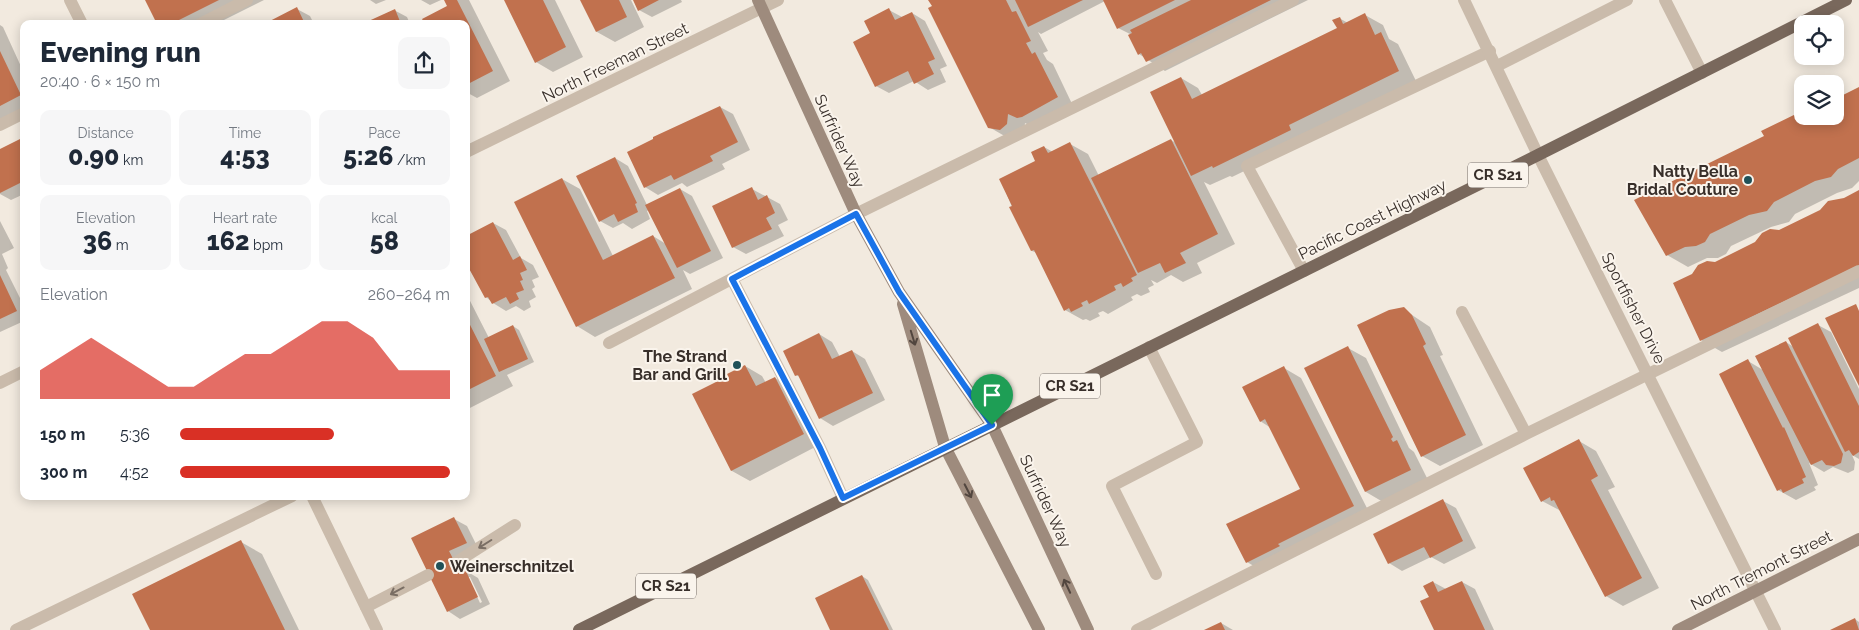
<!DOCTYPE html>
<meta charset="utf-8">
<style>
:root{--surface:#fff;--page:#f6f6f7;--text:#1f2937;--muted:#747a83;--accent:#d93025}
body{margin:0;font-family:Raleway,sans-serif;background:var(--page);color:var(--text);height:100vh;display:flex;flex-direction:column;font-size:19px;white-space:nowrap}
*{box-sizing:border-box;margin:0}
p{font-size:16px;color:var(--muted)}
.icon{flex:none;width:28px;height:28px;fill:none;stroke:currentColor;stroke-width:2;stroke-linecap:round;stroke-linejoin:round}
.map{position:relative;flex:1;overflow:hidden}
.panel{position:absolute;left:20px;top:20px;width:450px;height:480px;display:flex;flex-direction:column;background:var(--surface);border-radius:10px;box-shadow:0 2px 12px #0003}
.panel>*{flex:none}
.buttons{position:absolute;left:1794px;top:15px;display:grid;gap:10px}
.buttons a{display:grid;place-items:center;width:50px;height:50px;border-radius:10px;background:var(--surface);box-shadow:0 2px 12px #0003;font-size:25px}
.pin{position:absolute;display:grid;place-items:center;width:42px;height:42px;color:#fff;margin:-51px -21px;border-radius:50% 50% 50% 0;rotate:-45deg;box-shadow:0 0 5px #0007}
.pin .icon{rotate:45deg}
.round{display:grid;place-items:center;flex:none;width:52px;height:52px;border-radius:10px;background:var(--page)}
.head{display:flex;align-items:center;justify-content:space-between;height:85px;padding:0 20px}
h1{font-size:28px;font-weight:800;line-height:38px}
.stats{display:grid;grid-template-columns:repeat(3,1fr);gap:8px;height:85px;padding:5px 20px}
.stats div{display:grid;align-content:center;border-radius:10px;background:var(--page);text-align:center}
.stats b{font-size:25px;font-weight:800}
.stats small{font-size:14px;font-weight:400}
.stats p{font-size:14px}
.chart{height:140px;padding:10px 20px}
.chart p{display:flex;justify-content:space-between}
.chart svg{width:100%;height:90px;margin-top:5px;fill:var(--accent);opacity:.7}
ul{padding:0 20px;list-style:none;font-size:16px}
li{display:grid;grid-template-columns:80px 60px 1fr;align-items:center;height:38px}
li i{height:12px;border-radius:6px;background:var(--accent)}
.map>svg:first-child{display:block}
</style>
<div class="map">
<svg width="1859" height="630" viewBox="0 0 1859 630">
<rect width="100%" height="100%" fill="#f2eadf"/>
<path fill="#0003" fill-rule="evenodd" d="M146,0h118l-48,24h-58z
M370,0h16l-10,4z
M421,0h20l-11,5z
M445,0h24l41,81 -33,17 -11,-6v-68l-17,-17z
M505,0h50l28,57 -30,15 -17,-10z
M581,0h50l13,27 -29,15 -18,-10z
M634,0h47l1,2 -30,15 -13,-7z
M930,0h378l-143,71 -26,-17 -7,-19 -14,-7 -13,-27 -64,33 -3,-2 10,19 -5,2 4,7 6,4 21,44 -39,20 -10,-5 -1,11 -16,4 -19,-11z
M297,9l13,7 4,8h-47z
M394,10l13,7 3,7h-45z
M889,10l13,7 10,-4 13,8 22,45 -7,3 6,13 -18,8 -14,-9 -25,12 -13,-7 -4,-52z
M1365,15l18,10 6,14 9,5 18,37 -108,59 -76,37 -2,-1 -20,9 -6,-3 31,62 -38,19 5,10 -19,9 -12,-7 -14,8 -6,-3 3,5 -6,3 2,4 -9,4 -4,-2 -6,3 2,3 -25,14 -5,-3 -5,2 2,3 -10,5 -4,-2 -3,1 -18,-10 -28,-57 -5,-2 -11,-22 -20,-49 36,-18 7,-15 9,5 17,-8 18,10 11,22 72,-36 5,3 5,-65 17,10 4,7 136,-66 1,-11 9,5z
M0,25l3,2 21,46v40l-24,12z
M1859,88v93l-7,7 -15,5 -42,21 -6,8 -18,5 -40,19 -5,8 -8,4h-11l-19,9 -21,-12 98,-119 -3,-4 40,-20v4h33v-16z
M720,107l13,7 17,36 -28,14 3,5 -38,18 -5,-4 -24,12 -13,-8z
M24,139v55l-13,6 -11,-6v-44z
M615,158l13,8 19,39 33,-16 12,7 31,62 -33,16 -7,-4 9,19 -97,48 -18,-11 -61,-124 46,-23 18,10 33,67 40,-20 13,8 -17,-34 -2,1 3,8 -18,10 -9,-6 -10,5 -13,-7z
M752,189l28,15 8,16 -10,5 6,11 -38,18 -13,-7z
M1859,192v96l-137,64 -21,-12 14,-77z
M0,221l14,27 -12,6 6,14 -2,2 18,36v15l-24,11z
M493,223l13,7 15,28 12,7 6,12 -7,3 3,7 -3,2 4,8 -7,4 2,6 -7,4 -8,-5 -10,5 -13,-8 -7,-6 -13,-26 -7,-3v-31z
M466,293l23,45 24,-12 6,4 15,32 -27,13 6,11 -47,24z
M1403,309l27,18 13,28 -3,1 43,89 -43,21 -18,-10z
M1818,325l13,7 28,57v70l-7,-4 3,7 -1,8 -6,3 -15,-6 -9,5 -15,-9 9,22 -4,2 2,3 -20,10 -18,-10 -30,-129 15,9 23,-28 9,6z
M819,334l13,8 8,15 12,-6 13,8 20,41 -52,26 -13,-8 -20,-41 -4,-2z
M1348,348l18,10 43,90 5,4 14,28 -45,22 -17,-10z
M745,366l17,10 4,7 9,-5 18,10 28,56 -71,37 -18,-10 -38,-76 36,-19z
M1284,368l17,10 70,138 -107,56 -17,-10 55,-73 -31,-61 -11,-7z
M1579,441l17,10 19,36 -7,3 51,98 -36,18 -17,-10 -45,-85 -19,-10z
M1443,501l13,7 20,40 -32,16 -13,-7 -29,14 -13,-8z
M454,519l13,7 12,24 -18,8 7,14 10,6 12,26 -30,15 -12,-8 -35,-73zM468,577h2l12,25 -2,1z
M241,542l21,12 37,76h-148z
M862,576l6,4 25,50h-61z
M1433,582l13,7 16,-7 13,7 19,41h-59l-5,-33z
M1855,619l4,3v8h-26z
M1221,623l12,7h-26z"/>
<path fill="#c1714e" d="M145,0h74l-48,24h-14z
M444,0h13l36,71 -27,14v-61h-41l-3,-5 25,-13z
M504,0h39l23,47 -31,16z
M580,0h39l8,17 -31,15z
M633,0h26l-21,11z
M928,0h78l6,12 4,-1 15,30 -5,2 6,11 3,-2 23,45 -36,20 -5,1 -9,-4 -1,10 -7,6 -12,-2 -60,-120 4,-2z
M1015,0h68l-55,27z
M1103,0h72l-58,29z
M1191,0h80l-125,62 -5,-9 -3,2 -10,-20 4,-2 -2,-3z
M297,7l8,17h-41z
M889,8l6,12 17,-8 23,47 -7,3 6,12 -20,10 -6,-13 -33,16 -22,-45 17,-9 -6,-12z
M395,9l6,15h-39z
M1365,13l10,22 6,-3 18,39 -110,54 2,5 -78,38 -1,-2 -21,10 -41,-84 31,-15 11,22 145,-71 -5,-8 8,-3 3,7z
M0,51l21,44 -21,11z
M1859,87v71l-21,11 -7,8 -16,4 -41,21 -7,9 -18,4 -39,19 -5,8 -9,4 -11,1 -19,9 -32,-56 130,-64 -3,-5 41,-20v5h33v-17z
M720,106l18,36 -28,14 3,5 -39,19 -3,-5 -27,13 -17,-36 26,-13v-2z
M24,137v44l-24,12v-44z
M1171,139l47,95 -38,19 6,10 -21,10 -5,-10 -22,10 -47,-95z
M1070,142l67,133 -6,3 2,3 -10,6 -2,-4 -7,3 2,4 -27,14 -2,-4 -6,3 2,3 -12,6 -2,-4 -5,3 -30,-61 -3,1 -22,-44 3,-1 -13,-27 36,-18 -4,-9 13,-6 4,7z
M615,157l22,46 -2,1 3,8 -20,10 -4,-8 -15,8 -23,-46z
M562,178l41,82 50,-25 22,43 -99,49 -62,-125z
M752,187l6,13 9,-5 8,18 -9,5 6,11 -40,19 -20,-42z
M680,188l31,63 -34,17 -32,-63z
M1859,190v76l-159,75 -27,-58 19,-9 6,-9 9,-4 8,1 40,-20 7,-9 8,-4 9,1 41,-20 8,-9 16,-3z
M493,222l20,38 7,-4 7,14 -7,3 3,7 -3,1 4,9 -8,3 3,6 -9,5 -4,-7 -14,7 -4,-7 -3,1 -19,-35v-27z
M0,275l17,36 -17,8z
M1856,304l3,7v75l-34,-68z
M1404,307l8,8 14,29 -3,2 43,89 -45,22 -64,-132 32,-15z
M466,317l30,59 -30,15z
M1818,323l41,83v46l-6,4 -4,-6 -4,2 -57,-114z
M513,325l15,34 -29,13 -15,-33z
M819,333l13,26 20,-9 21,43 -54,26 -21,-44 -3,1 -12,-25z
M1786,341l57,113 -2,9 -7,3 -8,-1 -4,-5 -11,5 -56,-109z
M1348,346l45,91 -2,2 2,3 4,-2 14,30 -46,22 -61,-124z
M1748,359l35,69 1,-1 22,50 -4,2 2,4 -21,10 -2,-4 -4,2 -58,-117z
M745,365l11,21 19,-9 29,57 -73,37 -39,-77 36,-18 -1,-2z
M1284,366l70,140 -76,38 2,2 -34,17 -20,-39 74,-35 -35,-70 -5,3 -18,-35z
M1579,439l19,37 -7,4 51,98 -37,19 -51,-97 -3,1 -1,-4 -9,5 -18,-34z
M1443,499l20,42 -33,17 -6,-11 -36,17 -15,-30z
M454,517l13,26 -18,8 11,21 5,-3 13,28 -31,15 -36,-74z
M241,540l44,90h-135l-18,-36z
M862,575l27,55h-59l-15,-32z
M1433,581l5,11 24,-11 23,49h-51l-14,-29 9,-4 -6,-11z
M1855,618l4,12h-29z
M1221,622l4,8h-21z"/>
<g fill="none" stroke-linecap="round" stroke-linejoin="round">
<path stroke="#cabbab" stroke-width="12" d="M1665,0l37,73
M200,24l47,-24
M1497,66l130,-66
M0,125l24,-12
M1304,271l-57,-105 243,-115
M732,279l88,169 23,50
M1462,312l64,122
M609,343l247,-129 437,-214
M1149,347l48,95 -85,44 44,88
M455,563l60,-38
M366,607l62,-32
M16,630l276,-134
M1137,630l389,-196 333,-163"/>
<path stroke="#cabbab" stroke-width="12" d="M70,0l12,24
M1464,0l74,155 237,475
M466,152l312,-152
M0,383l24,-12
M312,496l65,134"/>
<path stroke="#9e8b7d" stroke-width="12" d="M758,0l98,214 43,78 93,133 96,205
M903,304l42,143 94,183
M1678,630l181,-91"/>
<path stroke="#79685c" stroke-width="12" d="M579,630l959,-475 308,-155"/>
</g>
<defs><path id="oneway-shaft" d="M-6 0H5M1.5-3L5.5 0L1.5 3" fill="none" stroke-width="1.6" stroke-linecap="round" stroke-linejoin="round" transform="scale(1.25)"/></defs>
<g stroke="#52463f">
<use href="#oneway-shaft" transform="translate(913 338) rotate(73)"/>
<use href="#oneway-shaft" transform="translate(968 491) rotate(63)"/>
<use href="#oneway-shaft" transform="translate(1067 586) rotate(-115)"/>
</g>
<g stroke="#7a6e64">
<use href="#oneway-shaft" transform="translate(485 544) rotate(148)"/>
<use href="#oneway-shaft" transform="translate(397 591) rotate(152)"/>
</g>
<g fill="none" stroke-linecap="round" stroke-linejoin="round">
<g stroke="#fff" stroke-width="10">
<path id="route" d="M856,214l43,78 93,133 -149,73 -23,-50 -88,-169z"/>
</g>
<use href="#route" stroke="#1a73e8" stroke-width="6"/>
</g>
<g fill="#215158" stroke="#faf4ec" stroke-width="2">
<circle cx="1748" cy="180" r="5"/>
<circle cx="737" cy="365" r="5"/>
<circle cx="440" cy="566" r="5"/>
</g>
<g text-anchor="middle" stroke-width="4" stroke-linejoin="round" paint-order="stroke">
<g fill="#faf4ec" stroke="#726a64" stroke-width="1">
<rect x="1468" y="162.5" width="60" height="25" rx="4"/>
<rect x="1040" y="373.5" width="60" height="25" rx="4"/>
<rect x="636" y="573.5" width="60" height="25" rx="4"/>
</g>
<g font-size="15" font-weight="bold" fill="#382f2a">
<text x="1498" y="180">CR S21</text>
<text x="1070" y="391">CR S21</text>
<text x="666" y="591">CR S21</text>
</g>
<g font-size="16" fill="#382f2a" stroke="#faf4ec">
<text transform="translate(615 62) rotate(-26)" y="6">North Freeman Street</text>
<text transform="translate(840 141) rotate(66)" y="6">Surfrider Way</text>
<text transform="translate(1372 219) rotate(-26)" y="6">Pacific Coast Highway</text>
<text transform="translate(1634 308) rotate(63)" y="6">Sportfisher Drive</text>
<text transform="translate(1046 501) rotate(65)" y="6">Surfrider Way</text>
<text transform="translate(1761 570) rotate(-27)" y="6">North Tremont Street</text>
</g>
<g font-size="16" font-weight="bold" fill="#382f2a" stroke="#faf4ec" text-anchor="end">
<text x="1738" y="177">Natty Bella<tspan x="1738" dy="18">Bridal Couture</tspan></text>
<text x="727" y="362">The Strand<tspan x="727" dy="18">Bar and Grill</tspan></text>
<text x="450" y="572" text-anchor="start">Weinerschnitzel</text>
</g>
</g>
</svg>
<div class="buttons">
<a><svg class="icon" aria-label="locate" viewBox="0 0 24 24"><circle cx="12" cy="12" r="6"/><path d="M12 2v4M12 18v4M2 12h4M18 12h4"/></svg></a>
<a><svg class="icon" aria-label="layers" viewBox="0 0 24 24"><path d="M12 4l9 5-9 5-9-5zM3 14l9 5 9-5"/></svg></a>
</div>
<div class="pin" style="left:992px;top:425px;background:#1e9e55"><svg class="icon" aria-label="arrive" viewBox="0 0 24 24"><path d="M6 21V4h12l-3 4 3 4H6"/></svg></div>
<section class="panel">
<div class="head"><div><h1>Evening run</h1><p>20:40 · 6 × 150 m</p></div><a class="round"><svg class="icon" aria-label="share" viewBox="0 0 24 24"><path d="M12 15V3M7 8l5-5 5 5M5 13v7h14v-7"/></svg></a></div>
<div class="stats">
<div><p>Distance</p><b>0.90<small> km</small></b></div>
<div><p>Time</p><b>4:53</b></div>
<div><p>Pace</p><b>5:26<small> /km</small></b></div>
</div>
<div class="stats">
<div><p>Elevation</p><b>36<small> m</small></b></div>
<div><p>Heart rate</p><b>162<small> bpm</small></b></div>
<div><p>kcal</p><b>58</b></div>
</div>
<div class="chart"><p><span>Elevation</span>260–264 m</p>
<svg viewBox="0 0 160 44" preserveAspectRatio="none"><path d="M0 44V30L10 22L20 14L30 22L40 30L50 38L60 38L70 30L80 22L90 22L100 14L110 6L120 6L130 14L140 30L150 30L160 30V44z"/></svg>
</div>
<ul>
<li><b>150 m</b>5:36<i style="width:57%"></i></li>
<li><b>300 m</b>4:52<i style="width:100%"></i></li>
</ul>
</section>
</div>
